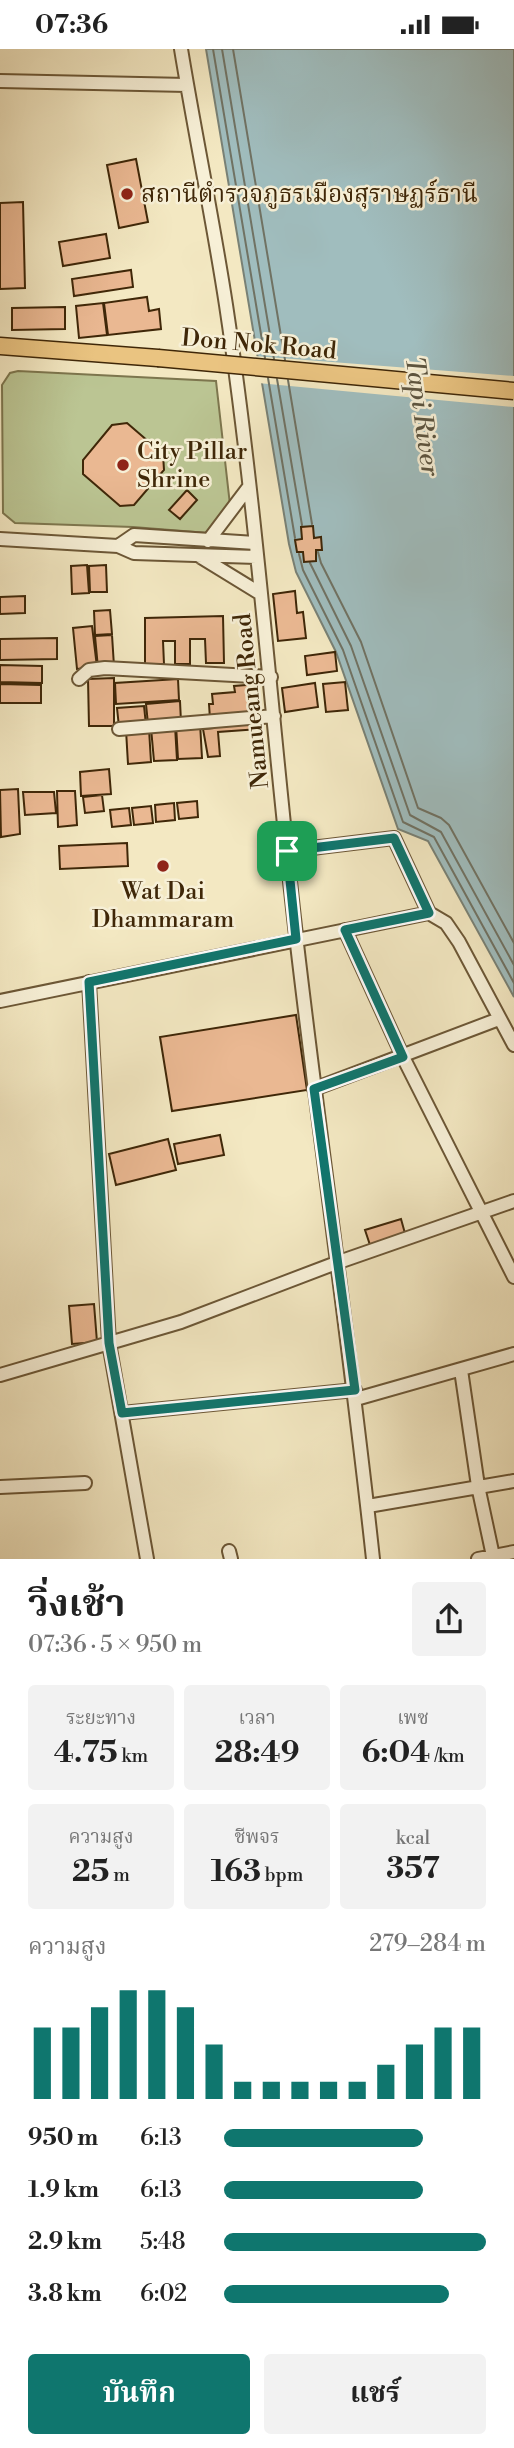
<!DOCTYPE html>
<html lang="th">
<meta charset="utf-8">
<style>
:root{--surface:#fff;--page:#f2f2f2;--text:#222;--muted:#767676;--accent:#0f766e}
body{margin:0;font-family:"Libre Bodoni","Noto Serif Thai",serif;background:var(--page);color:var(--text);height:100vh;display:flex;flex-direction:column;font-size:26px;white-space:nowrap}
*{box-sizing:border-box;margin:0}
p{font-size:23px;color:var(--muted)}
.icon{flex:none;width:38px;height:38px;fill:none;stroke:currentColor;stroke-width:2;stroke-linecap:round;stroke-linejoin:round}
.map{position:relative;height:1510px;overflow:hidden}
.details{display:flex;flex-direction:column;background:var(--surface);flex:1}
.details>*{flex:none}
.pin{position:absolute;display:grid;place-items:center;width:60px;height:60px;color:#fff;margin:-30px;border-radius:14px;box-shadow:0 4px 10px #0006}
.round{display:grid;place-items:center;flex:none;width:74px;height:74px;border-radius:7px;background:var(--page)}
.overview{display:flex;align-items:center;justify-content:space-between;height:119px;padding:0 28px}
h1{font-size:38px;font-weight:700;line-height:52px}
.metrics{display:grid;grid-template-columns:repeat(3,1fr);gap:10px;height:119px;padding:7px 28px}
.metrics div{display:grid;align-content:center;border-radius:7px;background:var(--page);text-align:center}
.metrics b{font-size:30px;font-weight:700}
.metrics small{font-size:19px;font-weight:400}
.metrics p{font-size:19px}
.chart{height:196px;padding:14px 28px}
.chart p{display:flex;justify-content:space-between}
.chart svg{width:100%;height:126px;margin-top:7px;stroke:var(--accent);stroke-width:6}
.button{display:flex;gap:14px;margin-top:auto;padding:14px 28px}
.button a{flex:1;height:80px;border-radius:7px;background:var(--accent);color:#fff;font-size:28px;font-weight:700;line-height:80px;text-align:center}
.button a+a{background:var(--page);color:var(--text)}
ul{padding:0 28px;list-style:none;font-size:23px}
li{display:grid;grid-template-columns:112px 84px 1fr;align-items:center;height:52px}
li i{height:18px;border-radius:9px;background:var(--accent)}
.status{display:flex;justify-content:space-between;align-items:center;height:49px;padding:0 35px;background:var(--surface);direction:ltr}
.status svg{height:19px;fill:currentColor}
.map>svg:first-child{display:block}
</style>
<div class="status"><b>07:36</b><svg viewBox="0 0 49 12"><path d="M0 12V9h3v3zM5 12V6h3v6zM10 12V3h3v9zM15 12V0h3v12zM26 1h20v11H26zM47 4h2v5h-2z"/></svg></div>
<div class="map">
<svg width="514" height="1510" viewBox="0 0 514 1510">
<rect width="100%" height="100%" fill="#f3e8c2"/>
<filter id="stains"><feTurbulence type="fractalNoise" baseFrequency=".00286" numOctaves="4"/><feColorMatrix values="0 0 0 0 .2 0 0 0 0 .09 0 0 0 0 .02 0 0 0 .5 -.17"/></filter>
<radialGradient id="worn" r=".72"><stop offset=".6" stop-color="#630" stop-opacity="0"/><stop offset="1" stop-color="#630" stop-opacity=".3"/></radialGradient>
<path fill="#bbc593" stroke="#7d764e" stroke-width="2" d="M18,322l198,10 14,124 -22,28 -75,-6 -118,-4 -12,-10 -1,-128 8,-12z"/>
<path fill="#a0bdbe" stroke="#798175" stroke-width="2" d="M206,0h308v948l-86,-156 -30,-12 -62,-177 -40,-80 -7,-28z"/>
<path fill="#f3e8c2" d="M254,307l260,20v31l-256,-24z"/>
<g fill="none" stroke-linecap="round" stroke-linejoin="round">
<path stroke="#707263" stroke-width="2" d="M213,0l52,309
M222,0l52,310
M233,0l52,311
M268,329l27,160
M277,330l25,146
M288,331l24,144
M318,503l3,11 40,79 57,166 23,10 8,7 65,118
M299,505l4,16 40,80 60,172 31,15 80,146
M310,514l41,83 59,169 31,17 73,133"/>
</g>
<path fill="#eab892" stroke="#3f2708" stroke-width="2" d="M136,110l12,63 -29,6 -12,-63z
M23,153l2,86 -25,1v-86z
M106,185l4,24 -47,8 -4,-24z
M131,221l2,17 -59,9 -2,-17z
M147,248l2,14 10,-2 2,20 -53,6 -4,-32z
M103,254l4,32 -28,3 -3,-32z
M65,258v22l-53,1v-22z
M127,374l36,31 1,16 -30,35 -14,1 -37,-32v-14l29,-35z
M187,441l10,10 -17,19 -11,-9z
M313,477l1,12 7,-1 1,13h-6v11l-12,1 -1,-10h-6l-2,-12 7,-1 -1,-12z
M87,516l2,28 -17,1 -1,-28z
M106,516l1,27h-17l-1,-26z
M295,542l2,22 6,-1 3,26 -28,3 -5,-47z
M25,547v17l-25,1v-17z
M110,561l2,24 -17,1 -1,-24z
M223,567l1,47h-18l-1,-24h-15v25h-15v-23h-12l1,23 -19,1v-47z
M92,577l5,41 -20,2 -4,-41z
M112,586l2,31 -16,2 -3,-32z
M57,589v21l-57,1v-21z
M335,603l2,19 -30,4 -2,-19z
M0,616l42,1v17l-42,-1z
M114,629v48h-25l-1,-47z
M178,630l1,21 -63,4 -1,-21z
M345,633l3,28 -22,2 -3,-28z
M315,634l3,24 -33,5 -3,-24z
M0,635l41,1v18h-41z
M258,635l2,32 -50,3 -1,-15h4l-1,-10 23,-2 -1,-6z
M180,652l1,21 -33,2 -2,-20z
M144,657l2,19 -27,2 -2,-19z
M260,670l1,10 -43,3 2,24 -12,1 -5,-28 10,-1v-6z
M200,674l2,35 -24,1 -2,-34z
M175,677l2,34 -23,1 -3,-33z
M149,680l2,33 -23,2 -2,-34z
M109,720l2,25 -30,2 -1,-24z
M18,740l2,45 -19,3 -1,-47z
M57,742h18l2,34 -19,2z
M23,743h31l2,21 -31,2z
M102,746l2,16 -19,2 -2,-16z
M197,752l1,16 -19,2 -2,-16z
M174,754l1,17 -19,2 -1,-17z
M151,757l2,17 -19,2 -2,-17z
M129,759l2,17 -19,2 -2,-17z
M127,794l1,23 -68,3 -1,-23z
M296,966l11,75 -135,21 -12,-74z
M220,1086l4,20 -46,9 -4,-20z
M168,1090l8,31 -60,15 -7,-31z
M401,1170l5,18 -35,11 -6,-18z
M94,1255l3,38 -25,2 -3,-38z"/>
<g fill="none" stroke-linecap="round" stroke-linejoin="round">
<g stroke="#6c5736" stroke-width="16">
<path id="minor" d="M181,0c14,85 32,171 45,256 32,212 46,426 71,639 24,205 54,410 76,615
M0,32l187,4
M0,490l118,7 16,7 123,4
M208,492l40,-53
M118,497l16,-11 121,8
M199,507l62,38
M79,630l10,-9 16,-2 166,9
M119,680l155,-13
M287,802l107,-13 35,75
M429,864l17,10 13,19 55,103
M345,881l58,127 111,220
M89,933l20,361 38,216
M0,952l429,-88
M314,1040l185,-70
M461,1321l17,116 15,70
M0,1326l181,-53 155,-59 178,-62
M356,1350l158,-45
M122,1364l233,-23
M0,1438l85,-4
M368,1457l146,-25
M229,1502l2,8
M478,1510l36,-7"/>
</g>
<g stroke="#3f2708" stroke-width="19">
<path id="major" d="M0,297l158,12"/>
</g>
<use href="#minor" stroke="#f7f0d7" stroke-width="12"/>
<use href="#major" stroke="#eac481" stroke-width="16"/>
<g stroke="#3f2708" stroke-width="19" stroke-linecap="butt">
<path id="major-bridge" d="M158,309l356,33"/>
</g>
<use href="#major-bridge" stroke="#eac481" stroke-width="16"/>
</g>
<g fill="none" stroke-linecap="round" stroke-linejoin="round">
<g stroke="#fff" stroke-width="14">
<path id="route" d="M394,789l35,75 -84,17 58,127 -89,32 41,301 -233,23 -13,-70 -20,-361 207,-43 -9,-88z"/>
</g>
<use href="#route" stroke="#0f766e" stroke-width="9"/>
</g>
<g fill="#8f2418" stroke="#f7f0d7" stroke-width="2.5">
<circle cx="127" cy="145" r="7"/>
<circle cx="123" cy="416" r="7"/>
<circle cx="163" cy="817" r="7"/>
</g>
<g text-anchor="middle" stroke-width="5" stroke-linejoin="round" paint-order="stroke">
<g font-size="24" fill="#3f2708" stroke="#f7f0d7" text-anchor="start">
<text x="141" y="153">สถานีตำรวจภูธรเมืองสุราษฏร์ธานี</text>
<text x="137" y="410">City Pillar<tspan x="137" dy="28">Shrine</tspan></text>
<text x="163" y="850" text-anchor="middle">Wat Dai<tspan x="163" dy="28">Dhammaram</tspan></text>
</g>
<g font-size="24" fill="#3f2708" stroke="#f7f0d7">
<text transform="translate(259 295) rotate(5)" y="8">Don Nok Road</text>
<text transform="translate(251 652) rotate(-96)" y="8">Namueang Road</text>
</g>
<g font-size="26" font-style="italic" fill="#5c543f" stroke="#f7f0d7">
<text transform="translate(423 367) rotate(82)" y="9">Tapi River</text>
</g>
</g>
<rect width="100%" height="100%" filter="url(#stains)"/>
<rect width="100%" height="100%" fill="url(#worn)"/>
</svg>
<div class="pin" style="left:287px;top:802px;background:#1e9e55"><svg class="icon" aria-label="arrive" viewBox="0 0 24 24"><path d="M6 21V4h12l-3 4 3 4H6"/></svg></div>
</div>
<section class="details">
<div class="overview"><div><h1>วิ่งเช้า</h1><p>07:36 · 5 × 950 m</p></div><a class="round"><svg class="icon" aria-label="share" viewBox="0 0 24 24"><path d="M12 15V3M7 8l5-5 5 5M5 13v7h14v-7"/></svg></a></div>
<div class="metrics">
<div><p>ระยะทาง</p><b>4.75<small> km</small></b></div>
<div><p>เวลา</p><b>28:49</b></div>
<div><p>เพซ</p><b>6:04<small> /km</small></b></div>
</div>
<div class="metrics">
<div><p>ความสูง</p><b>25<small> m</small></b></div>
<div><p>ชีพจร</p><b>163<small> bpm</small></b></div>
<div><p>kcal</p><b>357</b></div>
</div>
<div class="chart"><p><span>ความสูง</span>279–284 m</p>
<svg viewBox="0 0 160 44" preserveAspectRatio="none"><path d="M5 44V19M15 44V19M25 44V12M35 44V6M45 44V6M55 44V12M65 44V25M75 44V38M85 44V38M95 44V38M105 44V38M115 44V38M125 44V32M135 44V25M145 44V19M155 44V19"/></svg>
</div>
<ul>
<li><b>950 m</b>6:13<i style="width:76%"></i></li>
<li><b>1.9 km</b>6:13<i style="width:76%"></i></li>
<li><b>2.9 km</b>5:48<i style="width:100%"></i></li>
<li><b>3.8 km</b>6:02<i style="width:86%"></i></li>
</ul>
<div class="button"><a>บันทึก</a><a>แชร์</a></div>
</section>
